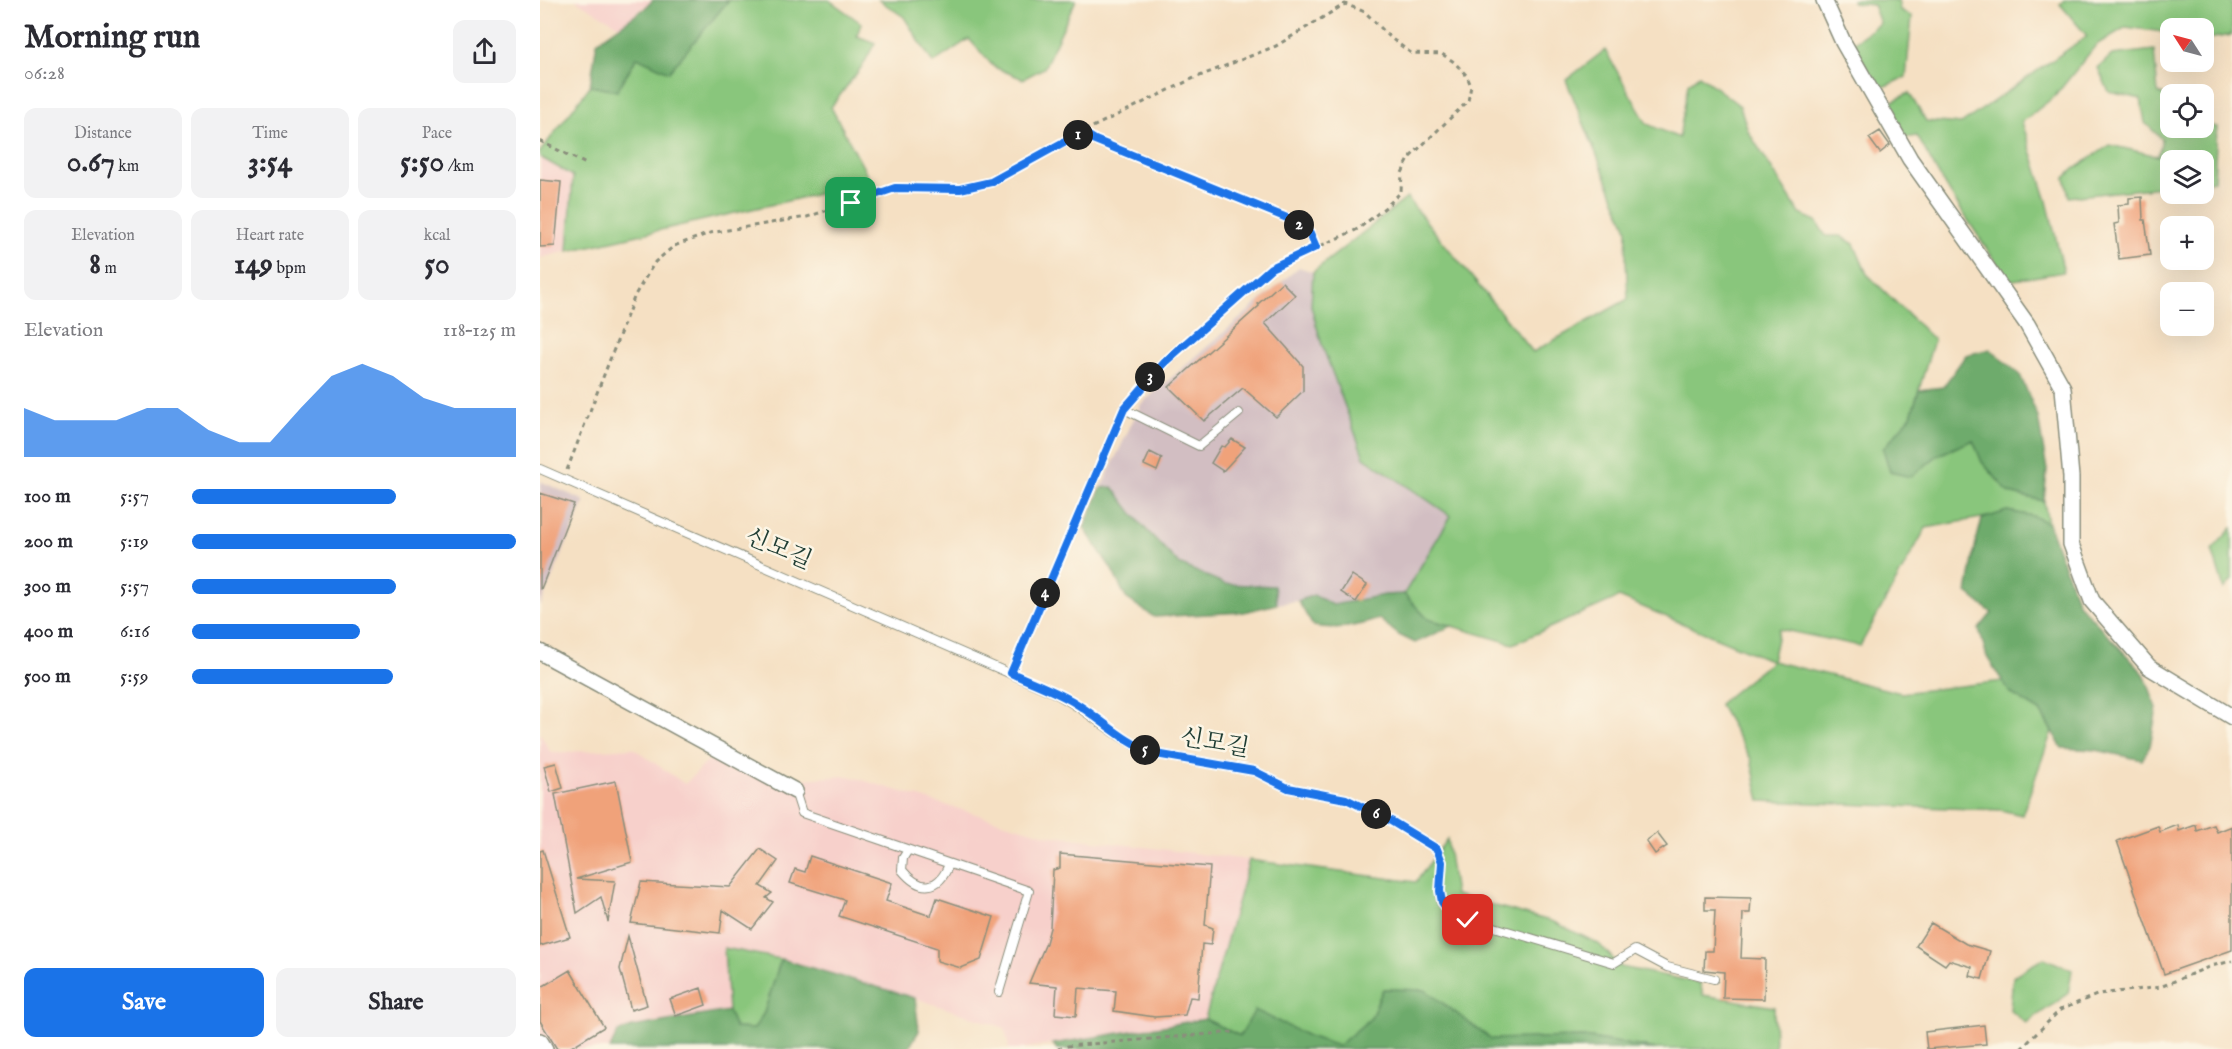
<!DOCTYPE html>
<meta charset="utf-8">
<style>
:root{--surface:#fff;--page:#f2f2f3;--text:#2b2b33;--muted:#7c7c81;--accent:#1a73e8}
body{margin:0;font-family:"IM FELL English","Noto Serif KR",serif;background:var(--page);color:var(--text);height:100vh;display:flex;flex-direction:column;font-size:22px;white-space:nowrap}
*{box-sizing:border-box;margin:0}
p{font-size:20px;color:var(--muted)}
.icon{flex:none;width:33px;height:33px;fill:none;stroke:currentColor;stroke-width:2;stroke-linecap:round;stroke-linejoin:round}
.map{position:relative;flex:1;overflow:hidden}
.details{display:flex;flex-direction:column;background:var(--surface);width:540px}
.details>*{flex:none}
.needle{width:39px;rotate:306deg}
.fabs{position:absolute;left:1620px;top:18px;display:grid;gap:12px}
.fabs a{display:grid;place-items:center;width:54px;height:54px;border-radius:12px;background:var(--surface);box-shadow:0 6px 24px #0002;font-size:30px}
.pin{position:absolute;display:grid;place-items:center;width:51px;height:51px;color:#fff;margin:-26px;border-radius:12px;box-shadow:0 3px 9px #0006}
.km{position:absolute;width:30px;height:30px;margin:-15px;border-radius:50%;background:#222;color:#fff;font-size:16px;line-height:30px;text-align:center}
.round{display:grid;place-items:center;flex:none;width:63px;height:63px;border-radius:12px;background:var(--page)}
.headline{display:flex;align-items:center;justify-content:space-between;height:102px;padding:0 24px}
h1{font-size:33px;font-weight:700;line-height:45px}
.figures{display:grid;grid-template-columns:repeat(3,1fr);gap:9px;height:102px;padding:6px 24px}
.figures div{display:grid;align-content:center;border-radius:12px;background:var(--page);text-align:center}
.figures b{font-size:30px;font-weight:700}
.figures small{font-size:16px;font-weight:400}
.figures p{font-size:16px}
.chart{height:168px;padding:12px 24px}
.chart p{display:flex;justify-content:space-between}
.chart svg{width:100%;height:108px;margin-top:6px;fill:var(--accent);opacity:.7}
.primary-button{display:flex;gap:12px;margin-top:auto;padding:12px 24px}
.primary-button a{flex:1;height:69px;border-radius:12px;background:var(--accent);color:#fff;font-size:24px;font-weight:700;line-height:69px;text-align:center}
.primary-button a+a{background:var(--page);color:var(--text)}
ul{padding:0 24px;list-style:none;font-size:20px}
li{display:grid;grid-template-columns:96px 72px 1fr;align-items:center;height:45px}
li i{height:15px;border-radius:8px;background:var(--accent)}
main{display:flex;flex:1;min-height:0}
.map>svg:first-child{display:block}
</style>
<main>
<section class="details">
<div class="headline"><div><h1>Morning run</h1><p>06:28</p></div><a class="round"><svg class="icon" aria-label="share" viewBox="0 0 24 24"><path d="M12 15V3M7 8l5-5 5 5M5 13v7h14v-7"/></svg></a></div>
<div class="figures">
<div><p>Distance</p><b>0.67<small> km</small></b></div>
<div><p>Time</p><b>3:54</b></div>
<div><p>Pace</p><b>5:50<small> /km</small></b></div>
</div>
<div class="figures">
<div><p>Elevation</p><b>8<small> m</small></b></div>
<div><p>Heart rate</p><b>149<small> bpm</small></b></div>
<div><p>kcal</p><b>50</b></div>
</div>
<div class="chart"><p><span>Elevation</span>118–125 m</p>
<svg viewBox="0 0 160 44" preserveAspectRatio="none"><path d="M0 44V24L10 29L20 29L30 29L40 24L50 24L60 33L70 38L80 38L90 24L100 11L110 6L120 11L130 20L140 24L150 24L160 24V44z"/></svg>
</div>
<ul>
<li><b>100 m</b>5:57<i style="width:63%"></i></li>
<li><b>200 m</b>5:19<i style="width:100%"></i></li>
<li><b>300 m</b>5:57<i style="width:63%"></i></li>
<li><b>400 m</b>6:16<i style="width:52%"></i></li>
<li><b>500 m</b>5:59<i style="width:62%"></i></li>
</ul>
<div class="primary-button"><a>Save</a><a>Share</a></div>
</section>
<div class="map">
<svg width="1692" height="1049" viewBox="0 0 1692 1049">
<rect width="100%" height="100%" fill="#fcf5e5"/>
<filter id="ink" filterUnits="userSpaceOnUse"><feTurbulence type="fractalNoise" baseFrequency=".0167" numOctaves="2"/><feDisplacementMap in="SourceGraphic" scale="12" xChannelSelector="R" yChannelSelector="G"/><feConvolveMatrix kernelMatrix="1 2 1 2 8 2 1 2 1" color-interpolation-filters="sRGB"/></filter>
<filter id="wash" filterUnits="userSpaceOnUse"><feTurbulence type="fractalNoise" baseFrequency=".008" numOctaves="4" result="noise"/><feDisplacementMap in="SourceGraphic" scale="24" xChannelSelector="R" yChannelSelector="G"/><feGaussianBlur stdDeviation="1.35" result="paint"/><feColorMatrix in="noise" values="0 0 0 0 0 0 0 0 0 0 0 0 0 0 0 0 0 1.4 0 .05"/><feComposite in="paint" operator="in"/></filter>
<g filter="url(#wash)">
<rect width="100%" height="100%" fill="#f5e0c3"/>
<path fill="#f7d0cb" d="M35,0h78l-33,26z
M0,157l33,18 -5,76 -28,7z
M0,733l11,20 82,-5 52,36 25,-25 89,20 50,-3 197,59 203,25 -44,159 -185,30h-11l-4,-21 -90,-30 -134,-39 -57,-11 4,63 -96,16 -14,5 -8,17h-70z"/>
<path fill="#d2bec2" d="M759,267l14,5 -2,34 53,151 87,59 -47,78 -20,1 -51,10 -19,-10 -16,6 -21,3 -3,-18 -49,-2 -46,-20 -39,-41 -27,-36 -12,1 40,-84z
M0,481l45,20 -45,105z"/>
<path fill="#89c67c" stroke="#548258" stroke-width="1.5" d="M189,0h100l32,23 -4,13 18,7 -12,22 -32,42 40,75 -303,69 5,-75 -33,-19v-5l50,-66 27,5 20,-34z
M339,0h197l-32,68 -21,11 -29,-12 -25,-28 -36,24 -29,-46z
M1312,0h46l2,10 12,7 -6,60 -28,12 -25,-46 27,-20 -7,-18 -20,-2z
M1525,0h167v35l-25,4 -3,-1v-10h-34v5l-44,-6 -30,18 -41,51 -33,26 25,79 17,71 -56,9 -64,-97 -27,-48 -13,2 -17,-34 22,-11 17,28 35,3 126,-88 -27,-32z
M1065,50l42,74 32,14 9,-54 11,-9 41,31 8,25 52,83 16,7 10,15h15l13,8 13,30 67,66 -23,76 -28,33 28,28 27,-22 35,-15 9,22 27,31 35,8 4,22 -15,-7 -26,-5 -15,5 -66,12 -66,118 -81,-17 -7,32 129,32 102,-12 7,12 30,18 12,20 -30,84 -21,-5 -241,-9 -9,-42 -32,-55 53,-43 -153,-64 -106,47 -85,-25 -24,-25 47,-78 -87,-59 -42,-112 -11,-39 2,-34 94,-74 126,154 95,-53 -2,-40 1,-30 -61,-149z
M1614,50l4,43 12,4v31h34v-4l13,3 -3,53 -10,2v-22h-34v26l-101,11 -4,-19 9,-9 36,-24 48,11 4,-17 -17,-16 -4,-24 -32,-7 -11,-24 14,-13z
M1692,528v52l-8,9 -12,-39z
M907,839l8,56 99,27 45,22 22,23 79,16 3,12 71,12 1,42h-119l-72,-12 -93,2 -66,-49 -42,-1 -12,29 -33,28 -30,-10 -53,-25 -15,25 -35,-17 44,-159 167,22z
M184,948l57,11 -17,54 -10,16 -19,-1 -7,-17z
M1504,958l28,12 -4,24 -42,29 -16,-13 3,-34z"/>
<path fill="#6eab6c" stroke="#467450" stroke-width="1.5" d="M113,0h76l-60,72 -32,-15 -20,34 -27,-5 7,-44 47,-33z
M1450,349l30,26 18,42 9,53 -3,31 -35,-8 -27,-31 -9,-22 -35,15 -27,22 -21,-5 -7,-23 28,-33 8,-26 24,-3 23,-32z
M573,487l27,36 39,41 46,20 49,2 3,18 -33,8 -90,5 -28,-19 -15,-30 -27,-40 17,-40z
M1467,511l26,5 15,7 30,80 66,71 13,34 -7,38 -8,14 -46,-10 -34,-2 -22,-37 -30,-18 -23,-36 -8,-28 13,-16 -25,-20 9,-51 6,-23z
M864,594l24,25 24,7 -37,17 -16,-8 -20,-16c-24,8 -41,11 -66,7l-15,-25 16,-6 19,10 51,-10z
M241,959l134,39 4,33 -11,18h-298l8,-17 14,-5 96,-16 7,17 19,1 10,-16z
M843,989l42,1 66,49 93,-2 72,12h-599l-4,-5 152,-25 35,17 15,-26 53,26 30,10 33,-28z"/>
<g id="blocks">
<path fill="#f0a27a" d="M1340,131l10,14 -10,8 -11,-15z
M0,180l21,2 -6,64 -15,1z
M1602,197l1,23h2l5,35 -31,4 -5,-35 5,-1 -1,-18 11,-1v-6z
M742,282l13,13 -30,28 38,43v25l-27,26 -33,-29 -39,33 -35,-34 90,-81 -1,-2z
M692,439l13,8 -22,24 -12,-8 10,-17 4,1z
M610,452l12,6 -5,13 -13,-6z
M0,493l34,11 -33,85h-1z
M812,575l15,10 -11,17 -15,-10z
M16,763l7,25 -12,4 -7,-26z
M76,781l16,81 -56,17 39,2 -7,41 -7,-25 -24,16 -22,-119z
M1638,825l1,6 17,-6 1,6 17,-6 3,7 15,-6v124l-68,24 -47,-133 41,-15 2,6z
M1117,833l10,13 -12,8 -9,-13z
M220,849l18,12 -18,25 12,7 -6,5 7,4 -21,27 -29,-19 -3,23 -89,-10 10,-41 89,5z
M3,850l27,87 -30,9v-95z
M520,854l150,13 -5,58 8,3 -2,17 -9,-1 -4,54 -8,-1 -5,18 -30,2 -41,-6 2,-20 -38,-3 -2,28 -21,-2 2,-28 -28,-3 17,-40 4,-15 3,-58 7,-2z
M270,856l82,27 -6,18 45,15 6,-18 57,19 -13,43 -20,8 -24,-7v-13l-98,-32 6,-16 -55,-17 5,-14 10,3z
M1165,897l46,1 -1,15h-7l-2,45 24,1 -1,40 -41,-1 1,-26 -20,-2 1,-19h8l2,-41h-10z
M1391,923l35,21 24,7 -8,28 -12,-3 2,-9 -23,-7 -4,5 -29,-19z
M88,936l19,69 -16,5 -11,-41z
M30,970l34,57 -36,22h-11l-17,-28v-33z
M161,988l5,17 -30,11 -6,-17z
M1444,1025l2,19 -59,5 -2,-17z"/>
</g>
</g>
<g filter="url(#ink)">
<use href="#blocks" fill-opacity="0" stroke="#8a8e7c" stroke-width="1.5"/>
<g fill="none" stroke-linecap="round" stroke-linejoin="round">
<g stroke="#8a8e7c" stroke-width="10">
<path id="service" d="M584,409l75,37 40,-33
M0,469l510,222c39,18 65,49 106,63l98,17 34,17 58,11 45,22 46,28 5,13 -2,29 1,11 10,12 163,49 21,-13 32,17 47,12
M255,791l7,22 227,78 -30,101
M368,850l-5,8 -1,12c18,22 37,21 47,-6"/>
</g>
<g stroke="#8a8e7c" stroke-width="18">
<path id="minor" d="M1284,0l19,42 67,117 117,165 36,64 8,89v67l21,57 57,66 83,50
M0,652l255,139
M0,1041l5,8"/>
</g>
<path stroke="#8a8e7c" stroke-width="3" stroke-dasharray="4.5 4.5" stroke-linecap="butt" d="M542,132l13,8 197,80 18,13 6,14
M0,141l48,24
M27,470l68,-175 20,-33 19,-16 36,-13 97,-16 88,-29 65,1 31,-7 91,-50 110,-53 84,-33 69,-42 20,8 27,27 19,14 31,1 12,8 13,14 4,10 -3,15 -58,56 -8,16 -1,19 -14,14 -29,23 -87,39 -105,93 -35,39
M476,663l104,-245
M518,1049l10,-3 166,-14
M1481,1049l39,-39 39,-16 61,-7 51,-21 21,-5"/>
<use href="#service" stroke="#fff" stroke-width="8"/>
<use href="#minor" stroke="#fff" stroke-width="15"/>
</g>
</g>
<g fill="none" stroke-linecap="round" stroke-linejoin="round" filter="url(#ink)">
<g stroke="#fff" stroke-width="12">
<path id="route" d="M311,203l44,-15 65,1 31,-7 91,-50 13,8 197,80 18,13 6,14 -45,21 -105,93 -42,48 -113,264c20,9 42,17 61,28 29,17 51,42 84,53l98,17 34,17 58,11 45,22 46,28 5,13 -2,29 2,11 9,12 17,6"/>
</g>
<use href="#route" stroke="#1a73e8" stroke-width="8"/>
</g>
<g text-anchor="middle" stroke-width="5" stroke-linejoin="round" paint-order="stroke">
<g font-size="24" fill="#1f3d34" stroke="#fcf5e5">
<text transform="translate(239 548) rotate(23)" y="8">신모길</text>
<text transform="translate(675 742) rotate(10)" y="8">신모길</text>
</g>
</g>
</svg>
<div class="fabs">
<a><svg class="needle" viewBox="-14 -14 28 28"><path d="M0-13l5 13h-10z" fill="#e53935"/><path d="M0 13l5-13h-10z" fill="#7c7c81"/></svg></a>
<a><svg class="icon" aria-label="locate" viewBox="0 0 24 24"><circle cx="12" cy="12" r="6"/><path d="M12 2v4M12 18v4M2 12h4M18 12h4"/></svg></a>
<a><svg class="icon" aria-label="layers" viewBox="0 0 24 24"><path d="M12 4l9 5-9 5-9-5zM3 14l9 5 9-5"/></svg></a>
<a>+</a>
<a>−</a>
</div>
<div class="pin" style="left:311px;top:203px;background:#1e9e55"><svg class="icon" aria-label="arrive" viewBox="0 0 24 24"><path d="M6 21V4h12l-3 4 3 4H6"/></svg></div>
<div class="pin" style="left:928px;top:920px;background:#d93025"><svg class="icon" aria-label="check" viewBox="0 0 24 24"><path d="M5 12l5 5 9-10"/></svg></div>
<b class="km" style="left:538px;top:135px">1</b>
<b class="km" style="left:759px;top:225px">2</b>
<b class="km" style="left:610px;top:377px">3</b>
<b class="km" style="left:505px;top:593px">4</b>
<b class="km" style="left:605px;top:750px">5</b>
<b class="km" style="left:836px;top:814px">6</b>
</div>
</main>
